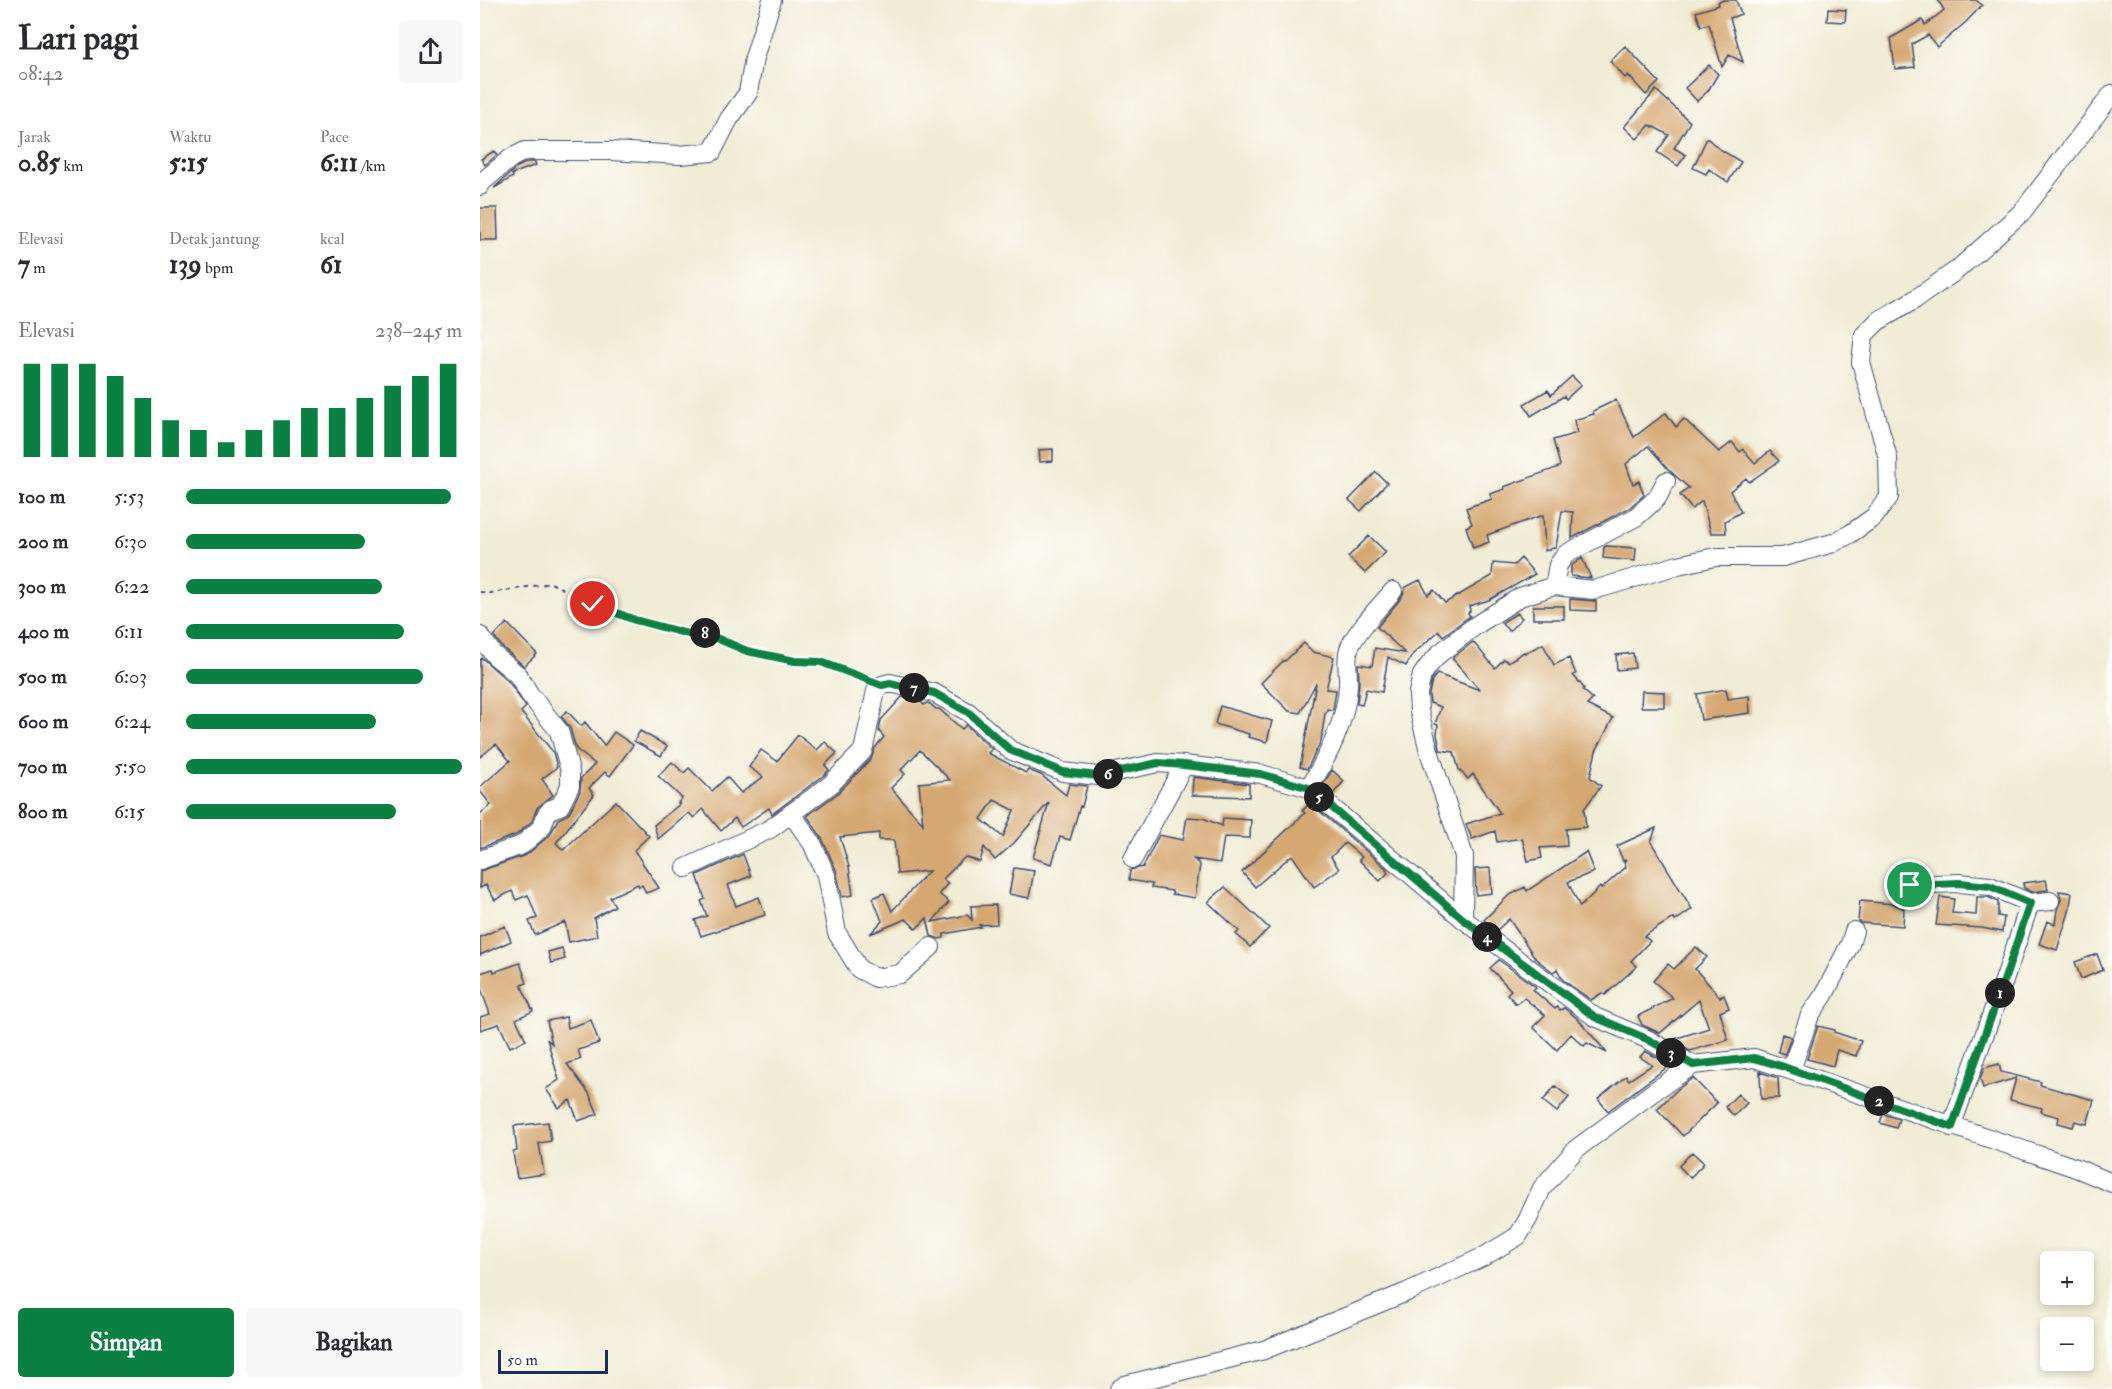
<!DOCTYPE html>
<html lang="id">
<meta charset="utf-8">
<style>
:root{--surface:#fff;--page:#f7f7f7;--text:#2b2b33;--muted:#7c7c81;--accent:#0b8043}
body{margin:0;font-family:"IM FELL Double Pica",serif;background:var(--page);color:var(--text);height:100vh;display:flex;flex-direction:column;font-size:22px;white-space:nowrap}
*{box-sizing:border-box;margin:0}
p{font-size:20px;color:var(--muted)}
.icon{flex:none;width:33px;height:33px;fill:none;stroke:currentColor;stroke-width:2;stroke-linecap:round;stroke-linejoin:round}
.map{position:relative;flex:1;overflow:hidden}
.drawer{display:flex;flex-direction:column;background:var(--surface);width:480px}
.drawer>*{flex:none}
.tools{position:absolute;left:1560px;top:1251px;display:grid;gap:12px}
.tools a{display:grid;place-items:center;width:54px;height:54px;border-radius:6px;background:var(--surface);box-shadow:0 3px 9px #0003;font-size:30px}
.scale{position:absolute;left:18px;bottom:15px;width:110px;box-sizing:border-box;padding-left:6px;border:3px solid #1b2f5e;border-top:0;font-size:16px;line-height:21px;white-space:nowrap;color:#1b2f5e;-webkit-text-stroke:4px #fdfcf7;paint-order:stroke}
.pin{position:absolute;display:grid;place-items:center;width:51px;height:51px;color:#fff;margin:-26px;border:3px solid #fff;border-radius:50%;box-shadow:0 2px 6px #0007}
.km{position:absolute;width:30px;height:30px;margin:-15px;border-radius:50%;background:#222;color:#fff;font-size:16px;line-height:30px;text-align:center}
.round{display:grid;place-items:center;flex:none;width:63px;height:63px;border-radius:6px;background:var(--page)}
.overview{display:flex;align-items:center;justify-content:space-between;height:102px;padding:0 18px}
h1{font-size:33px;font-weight:800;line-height:45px}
.stats{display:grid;grid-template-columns:repeat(3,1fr);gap:9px;height:102px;padding:6px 18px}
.stats div{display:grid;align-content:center}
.stats b{font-size:26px;font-weight:800}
.stats small{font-size:16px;font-weight:400}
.stats p{font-size:16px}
.chart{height:168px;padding:12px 18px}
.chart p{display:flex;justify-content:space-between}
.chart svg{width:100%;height:108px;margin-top:6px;stroke:var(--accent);stroke-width:6}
.action{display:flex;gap:12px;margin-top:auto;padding:12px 18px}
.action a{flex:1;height:69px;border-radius:6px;background:var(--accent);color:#fff;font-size:24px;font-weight:800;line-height:69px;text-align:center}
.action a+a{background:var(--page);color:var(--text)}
ul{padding:0 18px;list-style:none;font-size:20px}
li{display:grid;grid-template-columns:96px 72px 1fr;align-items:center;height:45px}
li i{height:15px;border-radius:8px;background:var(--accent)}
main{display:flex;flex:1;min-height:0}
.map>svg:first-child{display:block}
</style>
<main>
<section class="drawer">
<div class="overview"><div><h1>Lari pagi</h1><p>08:42</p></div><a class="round"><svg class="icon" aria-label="share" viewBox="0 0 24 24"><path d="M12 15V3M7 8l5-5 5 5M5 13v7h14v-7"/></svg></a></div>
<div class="stats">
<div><p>Jarak</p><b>0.85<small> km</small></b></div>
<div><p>Waktu</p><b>5:15</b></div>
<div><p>Pace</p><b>6:11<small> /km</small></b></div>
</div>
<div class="stats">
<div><p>Elevasi</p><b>7<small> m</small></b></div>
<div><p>Detak jantung</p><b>139<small> bpm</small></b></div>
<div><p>kcal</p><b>61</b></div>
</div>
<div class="chart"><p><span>Elevasi</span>238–245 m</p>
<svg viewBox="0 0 160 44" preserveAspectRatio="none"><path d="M5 44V6M15 44V6M25 44V6M35 44V11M45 44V20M55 44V29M65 44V33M75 44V38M85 44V33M95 44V29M105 44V24M115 44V24M125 44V20M135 44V15M145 44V11M155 44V6"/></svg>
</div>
<ul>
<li><b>100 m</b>5:53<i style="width:96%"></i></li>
<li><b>200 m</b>6:30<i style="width:65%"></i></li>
<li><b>300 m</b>6:22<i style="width:71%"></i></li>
<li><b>400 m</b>6:11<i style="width:79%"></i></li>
<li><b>500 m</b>6:03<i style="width:86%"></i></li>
<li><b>600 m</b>6:24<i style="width:69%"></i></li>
<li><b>700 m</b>5:50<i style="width:100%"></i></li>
<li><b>800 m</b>6:15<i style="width:76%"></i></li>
</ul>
<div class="action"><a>Simpan</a><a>Bagikan</a></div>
</section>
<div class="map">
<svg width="1632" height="1389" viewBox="0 0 1632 1389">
<rect width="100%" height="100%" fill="#fdfcf7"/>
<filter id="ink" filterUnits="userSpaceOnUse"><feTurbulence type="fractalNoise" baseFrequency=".0167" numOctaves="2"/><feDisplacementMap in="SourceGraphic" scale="12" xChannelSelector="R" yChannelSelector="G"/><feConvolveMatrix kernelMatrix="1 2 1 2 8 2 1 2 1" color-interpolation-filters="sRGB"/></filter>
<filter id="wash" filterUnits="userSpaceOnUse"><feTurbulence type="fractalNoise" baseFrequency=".008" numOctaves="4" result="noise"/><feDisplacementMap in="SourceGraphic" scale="24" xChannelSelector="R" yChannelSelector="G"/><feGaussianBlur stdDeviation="1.35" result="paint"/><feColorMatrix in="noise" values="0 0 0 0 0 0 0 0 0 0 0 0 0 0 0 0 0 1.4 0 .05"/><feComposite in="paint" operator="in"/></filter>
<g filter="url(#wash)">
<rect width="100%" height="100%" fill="#f0ecd5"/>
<g id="blocks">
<path fill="#d5a872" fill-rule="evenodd" d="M1244,0h12l5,14 -11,4 13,44 -14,-7 -7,12 -13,-43 -8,2 -5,-14 23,-7 -1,-3z
M1458,0h38l6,5 -16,17 -29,25 -9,-12 -16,9 3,23 -20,2 -4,-31 31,-18 3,5 19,-15z
M1348,9l18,1 -1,12 -18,-1z
M1145,46l34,36 -13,13 -18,-20 -3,3 -15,-17z
M1229,65l9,9 -10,17 -11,10 -12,-13z
M1176,90l34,32 -16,26 12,7 -8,11 -21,-14 12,-17 -19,-10 -13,14 -13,-12z
M1227,138l11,10 23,14 -13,20 -19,-13 -3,5 -13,-6z
M14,151l3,4 -12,10 -4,-6z
M48,162h7l1,3 -24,9 1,3 -19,11 23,-21z
M0,208h17l1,32h-18z
M1092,376l9,9 -15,14 -2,-3 -33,20 -7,-12 24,-14 3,5z
M1136,400l18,37 32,-24 10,14 8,-8 35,33 13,-10 8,10 3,-3 12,14 15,-12 9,10 -30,21 -3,-4 -16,13 11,21 -16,9 1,12h-15l-9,-32 -10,8 -12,-14 9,-7 -20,-18 -21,-24 -22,18 7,20 6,-3 5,14 -15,13 -57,30 1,-26 -11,-1 -6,36 -11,4 -2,-36 -56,20 2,7 -16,6 -7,-21 6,-3 -6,-16 26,-9 -2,-5 15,-5 -1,-2 55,-20 1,-2 -7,-25 24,-7 -3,-13 20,-6 -1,-3z
M573,449v12l-13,1 -1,-12z
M896,472l11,11 -26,28 -12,-11z
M889,536l17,16 -21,21 -17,-16z
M1126,546l30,2 -1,13 -32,-3 1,-11z
M1041,558l14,16 -46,26 -20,6 1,5 -2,2 2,3 -27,20 -4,-5 -26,23 -7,12 -18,-9 -6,35 -16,-3 -4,16 -5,-1 2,-22 -1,-18 14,2 3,-18 30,5 -28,-26 24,-29 5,-11 14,-7 8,15 6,-5 11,13 47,-27 1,-13 21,2z
M1102,558l9,20 -20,-2v-10z
M1090,599l26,2v10l-26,-1z
M1053,606h31v13h-31z
M1037,613l5,5 -13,13 -8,-8z
M27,623l30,31 -13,12 -22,-19 -8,-11z
M993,642l22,26 9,-9 4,3 16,-10 1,1 18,-9 11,21 15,-7 7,16 -3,1 11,13 -1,2 10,9 -6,6 26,13 -17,33 -6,26 11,9 -17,23 2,18 -20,2 1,17 -27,2 2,10 -14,3 -6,-23 -25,4 -2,-11 -23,8 -6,-15 34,-11 -27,-39 -5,5 -9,-9 -5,-18 -14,-2v-2l-3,-13 1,-10 -3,-1 6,-17 -11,-4 -1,-9 3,-14 5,-6 43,16 -28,-32z
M824,643l9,9 21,5 -8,32 10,1 -3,20 -6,-1 -1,4h-1l-4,28 -14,28 -7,-2 16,-84 -16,30 -11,-2 -28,-28 23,-23 1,1z
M1153,653l2,15 -18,2 -1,-15z
M2,658l27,24 17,25 -5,5 32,40 4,15 -15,12 11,16 -16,13 -5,13 -16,14 -36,13v-34l11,-9 -11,-14v-4l30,-26 -14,-17 -16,13v-97z
M1246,689l2,10 21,-3 1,17 -49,7 -4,-26z
M1162,691l22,1v15h-23z
M422,697l18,4 4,4 3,-2 3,1 6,5h3l23,20 4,-4 26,24 -4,4 38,20 2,-3 13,5 25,20 3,-11 18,2 -5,21 -2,-1 -10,34 -10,-3 -8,27 -19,-6 16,-56 -35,41 -19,17 -11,-13 -4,15 -15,-5 -22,22 5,4 -9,11 10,8 -17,20 35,-7 5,5 -1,-14 25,-1 1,19 -18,1 2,2 -37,7v4l-5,1 -8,-3 -4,-18 -11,11 -10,-10 -36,15 12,-13 -9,-23 11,-5 8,18 37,-40 -32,3 -3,-34h-15v-7l-39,4 9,30 4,28 -11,2 -6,-27 -14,-32 -15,-22 31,-23 33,-34 4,-11 9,-11 -5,-6 2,-11zM440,750l30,30 -31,3 4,41 -32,-36 14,-14 -4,-4zM514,800l20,10 -11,27 -22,-18z
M740,706l52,15 -5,21 -19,-5 1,-3 -34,-10z
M87,711l14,15 4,-4 19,24 10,-14 19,13 -23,31 -5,-4 -16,16 5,7 -38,48 7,7 53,-49 33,35 -15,14 25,38 -13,5 -4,-8 -3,2 -1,-3 -28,13 5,9 -21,12 3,18 -28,6 -4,-20 -30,13 -6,-14 8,-3 -9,-23 -12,5 -4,-9 -17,9 -9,-15 -6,3v-17l46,-16 24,-20 8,-16 9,-4 3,-4 10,-20 1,-13 14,-14 -19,-15 -6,-21 -9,-12z
M160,731l27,15 -6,10 -27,-15z
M318,735l19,15 8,-8 12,11 -12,12 4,5 -6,6 -51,38 -3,-6 -28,19 -6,-9 -14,13 -18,-22 -9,9 -5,-5 -31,26 -4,-14 26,-21 -2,-1 4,-5 -24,-22 14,-14 12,11 5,-5 23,23 15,-14 14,16 22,-16 -14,-10 12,-17 16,11z
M852,770l12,11 -11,13 -10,-9z
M713,777l56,7v13l-57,-2z
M830,803l77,66 -1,1 2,3 -8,8 -21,-21 3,-3 -17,-14 -14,14 8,12 -25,18 -22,-32 -37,32 -13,-15 63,-59 -3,-2z
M707,817l16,1 19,8 1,-8 28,2 -1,18 -26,-1 -4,26 -26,-4 6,6 -5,33 -23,-4v-3l-21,-3 1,-4 -23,-4 1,-10 13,-3 16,-32 24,5z
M1176,828l-5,14 41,67 -17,12 -2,-3 -29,18 6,5 -19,20 6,5 -32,29 -3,-2 -11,7 -28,-20 -6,-11 -4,3 -17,-13 -27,-40 -12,11 -13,-10 24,-24 17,-9 2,4 59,-39 8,20 -26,10 12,25 20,-20 1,2 25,-22 -2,-5 2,-3 -3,2 -6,-15z
M263,854l8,22 -23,9 8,21 23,-9 6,18 -64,21 -6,-16 12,-4 -6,-15 4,-2 -8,-24z
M534,868l20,3 -5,27 -20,-4z
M1010,868l2,25 -16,2 -1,-26z
M1566,880l2,10 -16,2 -8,-4 -1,-5z
M745,887l44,41 -19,19 -14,-13 3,-3 -31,-29z
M1579,891l13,2 -3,19 -12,38 -18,-6 8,-23 8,3 2,-14 4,-10z
M1460,897l14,2 -2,14 24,2 1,-18h11l10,5v14l6,1 -2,15 -20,-4 -46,-3z
M1380,901l34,3 10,5 -1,17 -42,-3 -3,-2z
M25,926l6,15 -31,14v-18z
M1216,947l11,10 -12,12 25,28 4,-2 5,13 -9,4 8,28 -38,11 -19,-11 38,-12 -10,-28 -39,33 -18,-8 -4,-9 35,-18 -20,-17 15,-17 6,5z
M82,948l3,11 -14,4 -3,-11z
M1617,954l6,16 -22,9 -6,-17z
M1019,960l37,27 -3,3 22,19 2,-2 3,3 4,-2 14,11 29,34 -20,-10 -3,3 -13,-12 -14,16 -24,-23 12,-12 -21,-17 -8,6 -9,-10 4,-4 -21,-22z
M40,963l7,20 -6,2 12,26 -17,8 10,21 -16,7 -11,-23 -19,6v-13l10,-3 -10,-28v-13l13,-4 1,3z
M86,1017l2,11 23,-8 8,23 -21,7 3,9 -14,5 22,29 9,21 -20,7 -8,-21 -11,8 -13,-19 13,-9 -12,-41 5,5 -5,-23z
M1338,1026l17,4 -1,2 27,9 -5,15 -19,-6 -4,16 -26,-7z
M1302,1034l9,3 -6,17 -7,-2z
M1165,1051l25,14 -62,46 -10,-12 28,-23 3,4 23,-15 -12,-8z
M1519,1064l2,8 40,10 -1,3 54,15 -7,24 -12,-3 -2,6 -15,-4 1,-6 -18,-5 1,-4 -32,-8 6,-22 -33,10 -3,-9 4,-11z
M1280,1072l18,6 1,20 -18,1z
M1213,1078l24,25 -34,33 -26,-27 21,-20z
M1075,1086l14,11 -12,15 -14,-11z
M1258,1094l9,9 -13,13 -9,-9z
M1403,1114l16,5 -3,9 -16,-5z
M68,1122l3,19 -12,2 5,31 -27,4 -4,-26 4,-1 -3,-25z
M1212,1152l12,11 -14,15 -11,-12z"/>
</g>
</g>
<g filter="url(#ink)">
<use href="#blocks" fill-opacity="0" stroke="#3b4b70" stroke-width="1.5"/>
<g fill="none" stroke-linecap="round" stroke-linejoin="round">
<g stroke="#3b4b70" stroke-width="20">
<path id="minor" d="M0,186l2,-4 29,-24 14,-7h86l69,4 32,-3 17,-33 19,-26 6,-35 18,-58
M1074,586l4,-21 8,-11 70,-37 21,-19 9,-17
M0,636l14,19 24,20 12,20 29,36 11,40v15l-10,20 -9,3 -5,6 -4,12 -20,18 -42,15
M829,788c18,-31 37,-65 39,-102 1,-12 -3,-25 1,-37 6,-17 32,-44 44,-58
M311,813l21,30 14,32 11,58 22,36 17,9 24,-4 31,-27
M653,859l51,-94
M206,868l84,-39 60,-44 33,-34 13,-60 6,-6 8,-2 44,10 34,19 42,38 53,22 35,4 60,-13 26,2 77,9 48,14 154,131
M1424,898l6,-13 49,-2 31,3 40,17 20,-2
M1213,1065l-46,-26 -52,-22 -132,-98 1,-63 -35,-105 -10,-40 -1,-18 4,-18 8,-11 10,-11 35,-27 45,-29 34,-11 40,4 84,-25 37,-8h68l50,-14 17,-9 24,-17 15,-20 -1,-39 -27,-96 3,-27 14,-14 36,-21 43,-30 65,-58 90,-118
M1311,1070l19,-55 14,-20 26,-51 4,-13
M1471,1127l55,-152 24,-72
M639,1389l6,-4 139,-35 143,-58 76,-35 35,-21 10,-17 14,-31 34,-39 80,-59 37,-25 61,-7 322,110 36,15"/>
</g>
<path stroke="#3b4b70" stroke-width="2" stroke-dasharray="4.5 4.5" stroke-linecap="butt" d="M0,592l11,1 60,-10 42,21 42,16 53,14 16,-1 43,18 48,10 26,1 46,17"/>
<use href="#minor" stroke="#fff" stroke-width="18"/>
</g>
</g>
<g fill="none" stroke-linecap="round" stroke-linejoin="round" filter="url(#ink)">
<g stroke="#fff" stroke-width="12">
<path id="route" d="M113,604l42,16 53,14 16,-1 43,18 48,10 26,1 61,23 8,-2 44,10 34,19 42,38 53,22 35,4 60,-13 26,2 77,9 48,14 154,131 132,98 52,22 46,26 61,-7 27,8 171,61 54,-152 24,-72 -40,-17 -31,-3 -49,2"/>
</g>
<use href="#route" stroke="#0b8043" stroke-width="8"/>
</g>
</svg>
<div class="tools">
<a>+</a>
<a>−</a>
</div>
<div class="scale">50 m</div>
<div class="pin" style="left:1430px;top:885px;background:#1e9e55"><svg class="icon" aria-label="arrive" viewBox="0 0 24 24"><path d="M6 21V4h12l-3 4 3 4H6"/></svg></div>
<div class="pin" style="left:113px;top:604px;background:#d93025"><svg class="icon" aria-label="check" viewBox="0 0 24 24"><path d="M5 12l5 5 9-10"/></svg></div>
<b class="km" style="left:1520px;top:993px">1</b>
<b class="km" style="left:1399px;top:1101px">2</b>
<b class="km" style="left:1191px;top:1053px">3</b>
<b class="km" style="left:1007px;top:937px">4</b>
<b class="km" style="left:839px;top:797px">5</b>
<b class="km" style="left:628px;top:774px">6</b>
<b class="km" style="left:434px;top:688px">7</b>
<b class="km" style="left:225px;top:633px">8</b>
</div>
</main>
